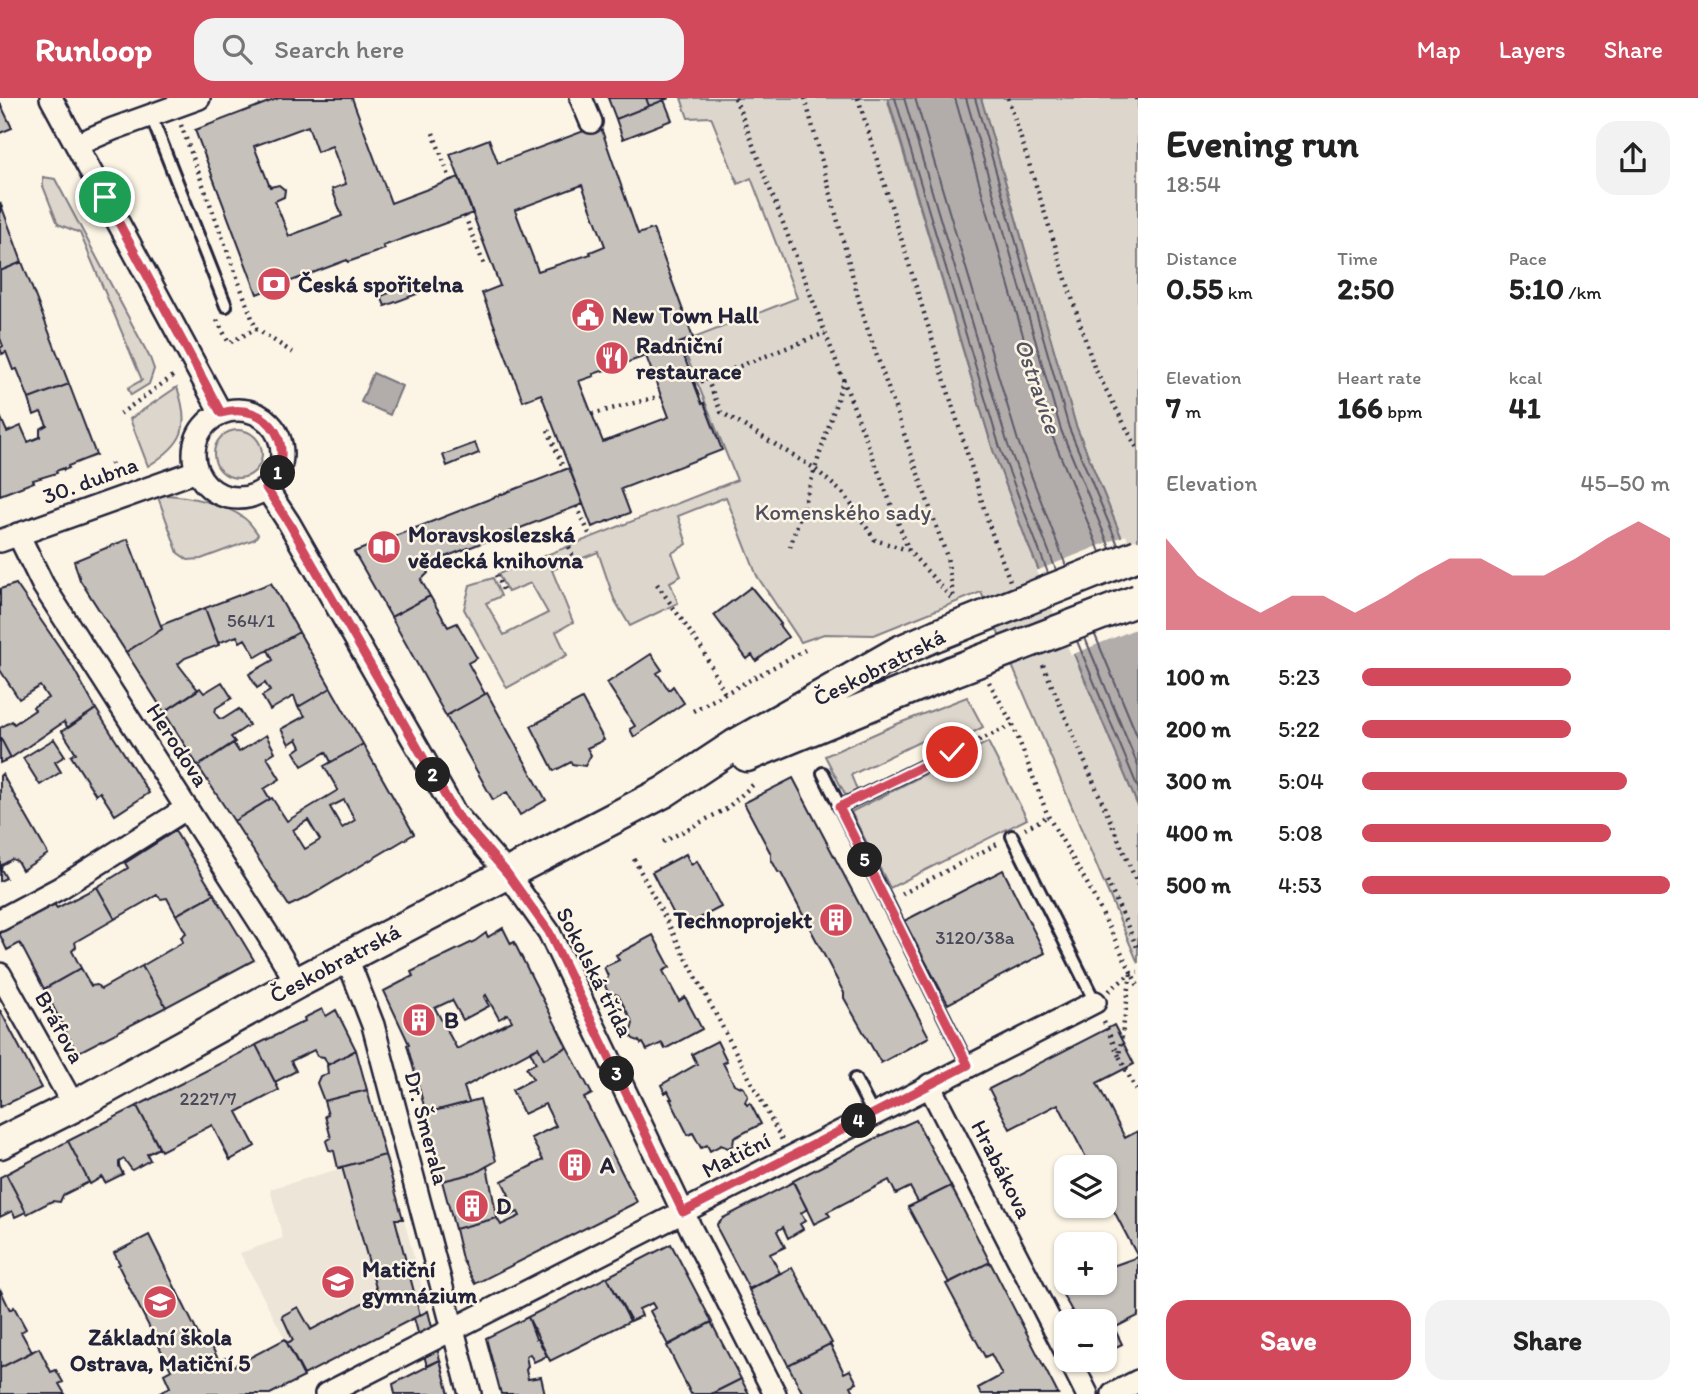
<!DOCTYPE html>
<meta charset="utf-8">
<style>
:root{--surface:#fff;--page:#f2f2f2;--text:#222;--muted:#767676;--accent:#d1495b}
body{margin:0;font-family:Itim,sans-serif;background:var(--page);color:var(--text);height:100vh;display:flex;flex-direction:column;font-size:26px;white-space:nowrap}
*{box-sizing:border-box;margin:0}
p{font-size:23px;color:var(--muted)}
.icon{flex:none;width:38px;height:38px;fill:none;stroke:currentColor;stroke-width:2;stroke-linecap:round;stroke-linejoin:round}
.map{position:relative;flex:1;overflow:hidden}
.details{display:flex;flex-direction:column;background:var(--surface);width:560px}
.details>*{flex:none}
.controls{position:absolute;left:1054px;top:1057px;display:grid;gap:14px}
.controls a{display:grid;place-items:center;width:63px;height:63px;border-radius:14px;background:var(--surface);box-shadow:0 2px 5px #0004;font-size:35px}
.pin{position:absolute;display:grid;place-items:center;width:60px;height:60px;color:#fff;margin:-30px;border:4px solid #fff;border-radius:50%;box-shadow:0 2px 7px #0007}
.km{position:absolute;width:35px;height:35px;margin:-18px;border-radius:50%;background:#222;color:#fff;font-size:19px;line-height:35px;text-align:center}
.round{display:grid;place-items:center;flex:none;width:74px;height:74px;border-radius:21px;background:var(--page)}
.headline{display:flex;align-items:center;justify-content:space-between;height:119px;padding:0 28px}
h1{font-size:38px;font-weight:700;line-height:52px}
.figures{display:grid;grid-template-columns:repeat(3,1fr);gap:10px;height:119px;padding:7px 28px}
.figures div{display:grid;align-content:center}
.figures b{font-size:30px;font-weight:700}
.figures small{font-size:19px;font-weight:400}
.figures p{font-size:19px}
.chart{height:196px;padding:14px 28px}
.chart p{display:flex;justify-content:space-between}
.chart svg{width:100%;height:126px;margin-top:7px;fill:var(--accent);opacity:.7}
.cta{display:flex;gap:14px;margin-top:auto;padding:14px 28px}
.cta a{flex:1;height:80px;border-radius:21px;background:var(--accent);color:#fff;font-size:28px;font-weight:700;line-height:80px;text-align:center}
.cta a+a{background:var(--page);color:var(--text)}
ul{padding:0 28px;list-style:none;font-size:23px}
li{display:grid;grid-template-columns:112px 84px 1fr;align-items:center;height:52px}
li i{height:18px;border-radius:9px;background:var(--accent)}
header{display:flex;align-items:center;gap:42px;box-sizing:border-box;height:98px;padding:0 35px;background:var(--accent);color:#fff}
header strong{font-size:33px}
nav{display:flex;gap:38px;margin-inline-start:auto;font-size:24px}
.search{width:490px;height:63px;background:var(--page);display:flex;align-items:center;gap:18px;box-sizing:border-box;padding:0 24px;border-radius:21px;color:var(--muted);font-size:26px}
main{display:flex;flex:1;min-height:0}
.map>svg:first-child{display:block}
</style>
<header>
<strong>Runloop</strong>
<div class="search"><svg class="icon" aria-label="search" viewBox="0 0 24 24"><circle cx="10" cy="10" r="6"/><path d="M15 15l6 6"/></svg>Search here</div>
<nav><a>Map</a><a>Layers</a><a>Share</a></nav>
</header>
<main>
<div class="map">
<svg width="1138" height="1296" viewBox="0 0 1138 1296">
<rect width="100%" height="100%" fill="#fcf5e5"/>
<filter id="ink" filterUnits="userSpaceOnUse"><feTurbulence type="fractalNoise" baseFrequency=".0143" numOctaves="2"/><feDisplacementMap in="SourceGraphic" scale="14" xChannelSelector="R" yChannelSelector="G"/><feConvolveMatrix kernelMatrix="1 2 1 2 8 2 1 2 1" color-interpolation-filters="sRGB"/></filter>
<g filter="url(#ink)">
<path fill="#ece5d8" d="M387,1057l41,156 -124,64 -64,-122 43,-15 -13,-49z"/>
<path fill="#dcd6cc" stroke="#7f7c84" stroke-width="2" d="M681,0h206l106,352 34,92 111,264v157l-157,-371 -107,43 -50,-1 -23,8 -44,-66 -31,-79 -48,19 9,28 -15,9 9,23 -11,6 8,21 -48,23 -16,-27 -16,-47 -46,18 21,52 -17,10 11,23 -60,33 -43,-79 6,-24 23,-7 8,18 -15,7 18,32 44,-22 -17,-30 -23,9 -10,-18 239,-94 -56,-137 116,-45 -46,-120 -13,6 -27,-67 -23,1z
M981,0h157v480l-62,-152z
M43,79l12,2 95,179 4,11 -5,15 -18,11 -3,-7 14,-8 -62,-147 -22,-9 -15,-38z
M177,289c14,40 7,57 -29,79l-18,-47z
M214 356a24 24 0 1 1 48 0a24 24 0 1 1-48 0Z
M166,397c22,1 60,9 78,23 6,4 10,11 14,16l-3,5 -54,20 -13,1 -10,-7 -20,-56z
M967,599l16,30 -33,18 -8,-14 -91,44 6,15 -11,6 -21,-40 72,-32z
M988,644l39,77 -137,69 -39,-76z"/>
<path fill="#b2adab" stroke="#78757e" stroke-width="2" d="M888,0h93l95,328 62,152v228l-111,-264 -34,-92z
M373,275l29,13 -12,29 -29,-13z"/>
<path fill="#fcf5e5" d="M1126,437l12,33v60l-67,27 -35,-84z"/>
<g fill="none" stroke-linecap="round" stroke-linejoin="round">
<path stroke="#5c5a68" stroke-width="2" d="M895,0l105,350 48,125
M904,0l104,347 48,125
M915,0l103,343 48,125
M955,0l96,335 49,119
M966,0l95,332 49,118
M975,0l94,330 49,117
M1095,537l43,103
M1085,540l53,128
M1077,543l61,147"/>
</g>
<path fill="#c6c1bb" stroke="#22223b" stroke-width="2" fill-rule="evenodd" d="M279,0h73l39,105 68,-26 14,36 -90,33 2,3 -37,13 -1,-2 -90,34 -62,-164zM308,28l9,26 15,-6 14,38 -14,5 10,27 -53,20 -14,-35 9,-4 1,-7 -6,-5 -9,2 -16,-41z
M608,0h38l3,8 -33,13z
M646,0h23l-20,8z
M664,2l8,20 -49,19 -7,-20z
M0,5l12,25 -12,5z
M600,27l38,109 15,-5 40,109 -14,5 23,61 2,-1 18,47 -101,39 9,24 -38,14 -51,-133 -18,7 -41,-108 18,-7 -50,-132 39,-15 9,24zM582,87l23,61 -15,6 1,2 -53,17 -23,-61zM646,258l23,61 -66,25 -24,-61 15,-5 -1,-2z
M0,104l22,60 -22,9z
M22,164l47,122 -40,15 -12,-30 -4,1 -7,-18 -4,2 -2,-6 3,-2 -3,-8v-67z
M413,186l4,10 -32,12 -4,-10z
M69,286l27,71 -28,11 1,2 -5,2v-2l-8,3 1,2 -24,7 1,2 -34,13v-79l7,16 14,-6 7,16 12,-5v-8l7,-4 -6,-13 -7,3 -5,-16z
M475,345l4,10 -32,13 -4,-11z
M569,370l14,36 -159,61 4,8 -7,7 9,16 -39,21 -37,-65z
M128,441l34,90 -36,23 -46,-72 -6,-19z
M271,485l28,49 -43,25 -11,-18 -5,3 -3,-6 -19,7 -13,-35z
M16,486l55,80 25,45 -28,19 -4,-6 -53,36 -11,-21v-9l12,-7 2,3 21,-14 -2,-3 15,-9 -8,-12 -21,13 -19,-29v-81z
M751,489l30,37 -2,1 9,12 -32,24 -4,-6 -5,4 -33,-44z
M430,498l18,31 9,-4 20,35 -9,5 17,31 -39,22 -55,-99z
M205,510l14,37 -34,13 -7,6 20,26 -34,22 -38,-60 36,-23 -1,-4z
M299,534l32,56 -33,19 -4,-11 -24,14 -8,-14 8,-5 -5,-8 -8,5 -8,-14 24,-14 -5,-10z
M651,556l11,16 -5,3 12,17 4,-4 11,17 -50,34 -4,-8 5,-3 -28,-43z
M222,584l10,16 -16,10 -1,5 4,5 4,1 16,-10 10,16 -18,12 4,5 -37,24 -34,-54 36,-24 4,5z
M331,590l32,56 -32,18 -5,-10 -24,14 -8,-14 7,-5 -4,-8 -8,5 -8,-15 24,-13 -7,-9z
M487,595l59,107 -26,15 -13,-23 -14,8 -47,-84z
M582,601l22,41 -17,8 4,7 -6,11 -13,-2 -1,-2 -17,9 -23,-45z
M96,611l53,84 -34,22 -15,-23 -4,3 -25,-39 5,-3 -14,-22z
M266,637l9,17 -8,5 13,22 -16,10 6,10 -36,22 -36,-55 35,-23 6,9z
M0,639l11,21 -11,5z
M54,641l11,17 -10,6 6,10 -21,13 -17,-27z
M363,646l51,90 -106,63 -19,9 -55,-85 38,-23 15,23 51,-31 -14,-24zM344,702l11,20 -13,8 -12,-21zM308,722l12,20 -15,9 -12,-19z
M2,676l46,80 -26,16 -5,-9 -5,-2 -10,6 -1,4 5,9 -6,3v-105z
M793,680l136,259 -48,26 -37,-65v-5l-63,-120 -3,-1 -7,-13v-5l-27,-51z
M175,733l39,63 -38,21 -9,-17 -6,1 -4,-4 -42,24 -18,-32 31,-19 -3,-5z
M686,756l5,11 6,-4 24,46 -40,21 -29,-56z
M1003,772l42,83 -97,51 -44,-83z
M97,789l18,32 -40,23 1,5 -4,4 9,17 -37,21 -24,-46 -13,7 -7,-15v-6l53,-26 4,5z
M214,796l40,66 -88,47 -24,-41 41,-24 -2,-5 5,-4 -10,-18z
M503,830l8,16 3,-2 53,105 -23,12 -6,-12 -74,40 5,15 -43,11 -19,-68 2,-1 -25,-53 29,-15 -2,-4 12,-6 52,-25 11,-8 2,4zM486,897l13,24 9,-5 4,7 -55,28 -22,-41 17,-8 11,20 26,-14 -5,-9z
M653,837l17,32 -7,4 16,30 6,-4 17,32 -37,20 -3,-6 -15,7 -4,-7 -2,1 -2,-3 -6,-2 -3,-5 3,-11 -15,-28 -10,-3 -3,-6 3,-10 -4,-9 15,-7 -3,-5z
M142,868l24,41 -89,46 -33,-64 37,-21 10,18 6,-1 4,4z
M322,911l4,7 10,-6 20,40 -28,15 -4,-8 -7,-1 -3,-6 -23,11 5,10 -21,11 -19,-37 49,-24 -1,-3z
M0,912l41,78 -41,19z
M1114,927l20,39 -37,19 28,55 13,-7v126l-34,-65v-25h-13l-33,-63 -48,25 -21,-40z
M717,943l10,20 -4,2 11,21 10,4 4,8 -3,6 2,3 3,-2 11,21 -27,14 -1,7 -5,3 -7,-3 -11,6 -3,-6 -6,3 -8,-15 -5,2 -18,-36h2l-4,-8 -3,2 -4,-8 36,-21 -5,-10z
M256,947l23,45 -42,22 18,34 -25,14 -18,-35 -51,26 -24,-45z
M538,949l6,12 23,-12 25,47 -8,4 53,104 -162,82 -13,-25 -7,-30 42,-11 4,7 19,-9 -2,-4 -10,5 -9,-17 10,-5 -7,-14 41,-21 -12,-22 25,-12 -11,-22 -21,10 -12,-24 21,-11 -7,-11 10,-5 -6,-12z
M356,952l11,40 -43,11 -7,-18 3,-7 8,-2 -1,-9z
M367,992l18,65 -47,13 -4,-17 -5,-1 -3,-9 5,-3 -6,-22 3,-1 -4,-14z
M480,1001l16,62 -21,12 -33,8 -16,-68z
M137,1008l22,42 -12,6 3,6 -18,10 -8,-11 -5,3v4l4,8 -18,9 -3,-6 -12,7 -22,-43z
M916,1022l35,66 -33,16 -8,-15 -14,7 -7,-14 -62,32 3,4 -16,8 -21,-43 89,-46z
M68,1043l21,41 -26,13 -3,7 -8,-1 -25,13 -21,-40z
M385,1057l18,64h-8l25,96 -116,60 -17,-32 6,-3 -11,-24 16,-9 13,23 67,-35 -36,-128z
M487,1068l10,52 -42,11 -13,-48 33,-8z
M6,1076l20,38 -11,5 -3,-6 -12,6v-40z
M793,1084l14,27 -6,4 4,8 -5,3 3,5 -15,9 -5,-11 -6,4 8,16 -15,7 10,19 -31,16 -31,-59 -1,-6 6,-6z
M951,1088l39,76 -41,21 -41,-76z
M149,1137l56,113 6,-3 8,16 6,-3 5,10 55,-29 19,38 -34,17h-112l12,-7 -6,-13 7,-4 -53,-105 2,-1 -6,-11z
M671,1146l41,78 -44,23 -18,-34 5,-3 -3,-5 -13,6 3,7 -11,5 -24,-44z
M1138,1159v59l-24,12 8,16 -18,9v-32l-27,-1 -14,-25 23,-12h18v-14z
M990,1164l68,132h-77l-3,-6 24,-13 -11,-21 -6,3 -39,-73z
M792,1169l40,76 -44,22 -39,-75z
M607,1179l23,44 -80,40 -22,-44z
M0,1191l10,21 4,-3 12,22 -5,3 11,20 -32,16z
M428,1213l12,49 -13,6 -13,-48z
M528,1219l8,22h2l9,17 -13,6 -4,-8 -4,2 2,10 -2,4 2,9 13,-2 4,17h-44l-15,-56z
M711,1224l30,57 -30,15h-20l-24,-48z
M830,1246l14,29 6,-3 7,13 -6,3 4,8h-52l-15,-29z
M39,1250l12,24 5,-2 7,12 -4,2 6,10h-65v-26z
M440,1262l9,34h-54l-2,-10z
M741,1281l8,15h-38z"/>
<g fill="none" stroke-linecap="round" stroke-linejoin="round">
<g stroke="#22223b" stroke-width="16">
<path id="lane" d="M151,18l75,190
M823,675l145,292
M839,709l113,-55
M1012,738l83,166
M855,981l18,35"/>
</g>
<g stroke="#22223b" stroke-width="26">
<path id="street" d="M51,0l170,315
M581,0l10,24
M78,46l35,-15 86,-31
M194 356a44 44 0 1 1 88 0a44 44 0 1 1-88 0Z
M266,390l23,35 166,290 52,60 42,59 142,297 84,165
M18,436l25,51 225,350 29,48
M0,443l197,-70
M0,822l60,-32 127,-80
M347,860l26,67 97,369
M0,876l74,132
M929,987l137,267
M1070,1262l17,34
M326,1296l769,-392
M1113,1296l25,-13"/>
</g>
<g stroke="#22223b" stroke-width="35">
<path id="secondary" d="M747,658l204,-84
M0,1045l74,-37 223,-123 367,-191 71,-47 165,-94 37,-16"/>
</g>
<path stroke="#22223b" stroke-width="4.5" stroke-dasharray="2 5" stroke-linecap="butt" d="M735,0l174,453 45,50
M805,0l59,221 83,238 7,43
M858,0l133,433 19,50
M1008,0l86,269 44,83
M1136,0l2,6
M181,27l75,204
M433,35l18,48
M465,118l19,49
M217,222l12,23 27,-14 39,25
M707,281l14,33 93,56 31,27 30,45 33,10
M694,286l131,-51
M120,316l53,-38
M592,316l69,-18
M548,332l16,40
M111,365l6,16
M577,408l14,32
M569,449l6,15
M790,449l54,-169
M496,477l9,19
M657,486l45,65 23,45
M1043,567l95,220
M989,584l24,43 35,91 40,69 50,101
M693,613l112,-61
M966,648l47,-21
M1025,731l23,-13
M663,744l63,-33 30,-27
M634,761l148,281
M1107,783l31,68
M902,796l97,-51
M1131,876l-12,82 19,38
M1109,893l22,-18 7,-1
M1104,924l15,34"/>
<use href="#lane" stroke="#fcf5e5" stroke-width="10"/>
<use href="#street" stroke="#fcf5e5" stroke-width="21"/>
<use href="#secondary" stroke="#fcf5e5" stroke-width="30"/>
<g stroke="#22223b" stroke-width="35" stroke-linecap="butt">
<path id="secondary-bridge" d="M937,537l201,-80
M951,574l187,-72"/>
</g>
<use href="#secondary-bridge" stroke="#fcf5e5" stroke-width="30"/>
</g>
</g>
<g fill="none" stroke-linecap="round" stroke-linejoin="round" filter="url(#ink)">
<g stroke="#fff" stroke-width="14">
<path id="route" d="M105,99l116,216c50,-14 80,38 45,75l23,35 166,290 52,60 42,59 134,280 285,-147 -129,-258 113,-55"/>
</g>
<use href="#route" stroke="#d1495b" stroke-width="9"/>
</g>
<defs>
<g id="bank-disc" transform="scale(1.75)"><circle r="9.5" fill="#d1495b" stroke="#fcf5e5"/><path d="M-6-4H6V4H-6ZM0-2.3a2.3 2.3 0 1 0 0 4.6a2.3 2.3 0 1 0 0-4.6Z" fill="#fff"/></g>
<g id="civic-disc" transform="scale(1.75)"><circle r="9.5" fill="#d1495b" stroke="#fcf5e5"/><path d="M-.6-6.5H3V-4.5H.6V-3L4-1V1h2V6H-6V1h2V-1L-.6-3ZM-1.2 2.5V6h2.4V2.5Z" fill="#fff"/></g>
<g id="restaurant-disc" transform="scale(1.75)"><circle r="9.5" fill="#d1495b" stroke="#fcf5e5"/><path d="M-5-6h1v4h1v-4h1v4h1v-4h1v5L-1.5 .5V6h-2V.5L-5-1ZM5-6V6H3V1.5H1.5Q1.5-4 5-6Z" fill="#fff"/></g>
<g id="library-disc" transform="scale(1.75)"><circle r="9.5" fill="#d1495b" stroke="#fcf5e5"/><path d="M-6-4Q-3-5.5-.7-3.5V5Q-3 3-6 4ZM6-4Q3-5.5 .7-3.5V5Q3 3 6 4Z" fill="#fff"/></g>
<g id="building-disc" transform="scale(1.75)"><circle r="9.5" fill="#d1495b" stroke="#fcf5e5"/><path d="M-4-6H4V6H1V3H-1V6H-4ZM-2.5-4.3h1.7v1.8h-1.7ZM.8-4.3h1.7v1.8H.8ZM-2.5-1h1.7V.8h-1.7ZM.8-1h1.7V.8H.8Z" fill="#fff"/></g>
<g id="school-disc" transform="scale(1.75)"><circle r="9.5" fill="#d1495b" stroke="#fcf5e5"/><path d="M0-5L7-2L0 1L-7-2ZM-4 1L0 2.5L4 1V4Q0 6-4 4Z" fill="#fff"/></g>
</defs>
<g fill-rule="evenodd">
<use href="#bank-disc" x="274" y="186"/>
<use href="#civic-disc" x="588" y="217"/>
<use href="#restaurant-disc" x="612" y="260"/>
<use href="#library-disc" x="384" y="449"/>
<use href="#building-disc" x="836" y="822"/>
<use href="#building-disc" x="419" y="922"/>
<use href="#building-disc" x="575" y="1067"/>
<use href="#building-disc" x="472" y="1108"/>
<use href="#school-disc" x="338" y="1184"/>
<use href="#school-disc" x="160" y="1204"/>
</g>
<g text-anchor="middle" stroke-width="5" stroke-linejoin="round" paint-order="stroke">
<g font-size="19" fill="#4b4a5b">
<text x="251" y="529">564/1</text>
<text x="975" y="846">3120/38a</text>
<text x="208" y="1007">2227/7</text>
</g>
<g font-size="23" font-weight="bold" fill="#22223b" stroke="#fcf5e5" text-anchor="start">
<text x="298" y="194">Česká spořitelna</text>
<text x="612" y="225">New Town Hall</text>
<text x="636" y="255">Radniční<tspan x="636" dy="26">restaurace</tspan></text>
<text x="408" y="444">Moravskoslezská<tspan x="408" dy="26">vědecká knihovna</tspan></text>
<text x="812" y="830" text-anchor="end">Technoprojekt</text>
<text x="444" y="930">B</text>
<text x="600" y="1075">A</text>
<text x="496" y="1116">D</text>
<text x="362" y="1179">Matiční<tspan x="362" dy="26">gymnázium</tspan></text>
<text x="160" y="1247" text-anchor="middle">Základní škola<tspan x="160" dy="26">Ostrava, Matiční 5</tspan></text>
</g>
<g font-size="23" fill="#22223b" stroke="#fcf5e5">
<text transform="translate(90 382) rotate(-20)" y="8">30. dubna</text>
<text transform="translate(879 569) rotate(-27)" y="8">Českobratrská</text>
<text transform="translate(178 647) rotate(57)" y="8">Herodova</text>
<text transform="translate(335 865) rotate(-28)" y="8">Českobratrská</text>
<text transform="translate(595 874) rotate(63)" y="8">Sokolská třída</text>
<text transform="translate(60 929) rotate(61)" y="8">Bráfova</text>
<text transform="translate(427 1030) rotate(75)" y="8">Dr. Šmerala</text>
<text transform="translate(736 1057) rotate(-27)" y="8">Matiční</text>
<text transform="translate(1002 1071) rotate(63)" y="8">Hrabákova</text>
</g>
<g font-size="23" fill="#504f5f" stroke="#fcf5e5">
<text x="843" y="422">Komenského sady</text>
</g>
<g font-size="24" font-style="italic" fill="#545362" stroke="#fcf5e5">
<text transform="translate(1038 288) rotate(71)" y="8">Ostravice</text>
</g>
</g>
</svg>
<div class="controls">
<a><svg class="icon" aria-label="layers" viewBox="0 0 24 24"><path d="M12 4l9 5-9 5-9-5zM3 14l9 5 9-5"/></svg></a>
<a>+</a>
<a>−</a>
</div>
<div class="pin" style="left:105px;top:99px;background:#1e9e55"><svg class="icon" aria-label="arrive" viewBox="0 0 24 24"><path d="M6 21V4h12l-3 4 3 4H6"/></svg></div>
<div class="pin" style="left:952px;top:654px;background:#d93025"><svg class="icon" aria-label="check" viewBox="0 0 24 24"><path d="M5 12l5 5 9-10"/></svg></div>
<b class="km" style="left:278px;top:375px">1</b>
<b class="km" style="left:433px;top:677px">2</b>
<b class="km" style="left:617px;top:976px">3</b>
<b class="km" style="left:859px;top:1023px">4</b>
<b class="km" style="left:865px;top:762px">5</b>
</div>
<section class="details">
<div class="headline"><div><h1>Evening run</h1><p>18:54</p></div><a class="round"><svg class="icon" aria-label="share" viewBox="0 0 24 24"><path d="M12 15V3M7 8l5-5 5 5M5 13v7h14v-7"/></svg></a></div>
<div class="figures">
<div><p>Distance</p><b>0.55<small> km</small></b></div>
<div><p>Time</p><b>2:50</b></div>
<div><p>Pace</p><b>5:10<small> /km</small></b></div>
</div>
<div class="figures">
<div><p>Elevation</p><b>7<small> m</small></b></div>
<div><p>Heart rate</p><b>166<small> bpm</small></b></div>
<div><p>kcal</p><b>41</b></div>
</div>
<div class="chart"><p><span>Elevation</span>45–50 m</p>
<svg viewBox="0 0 160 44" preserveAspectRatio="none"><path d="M0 44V12L10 25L20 32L30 38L40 32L50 32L60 38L70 32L80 25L90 19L100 19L110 25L120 25L130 19L140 12L150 6L160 12V44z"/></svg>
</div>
<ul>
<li><b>100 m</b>5:23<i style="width:68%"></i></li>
<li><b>200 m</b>5:22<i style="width:68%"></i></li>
<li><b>300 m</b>5:04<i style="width:86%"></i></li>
<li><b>400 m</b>5:08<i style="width:81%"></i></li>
<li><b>500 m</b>4:53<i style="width:100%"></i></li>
</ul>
<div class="cta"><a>Save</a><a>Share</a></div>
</section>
</main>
